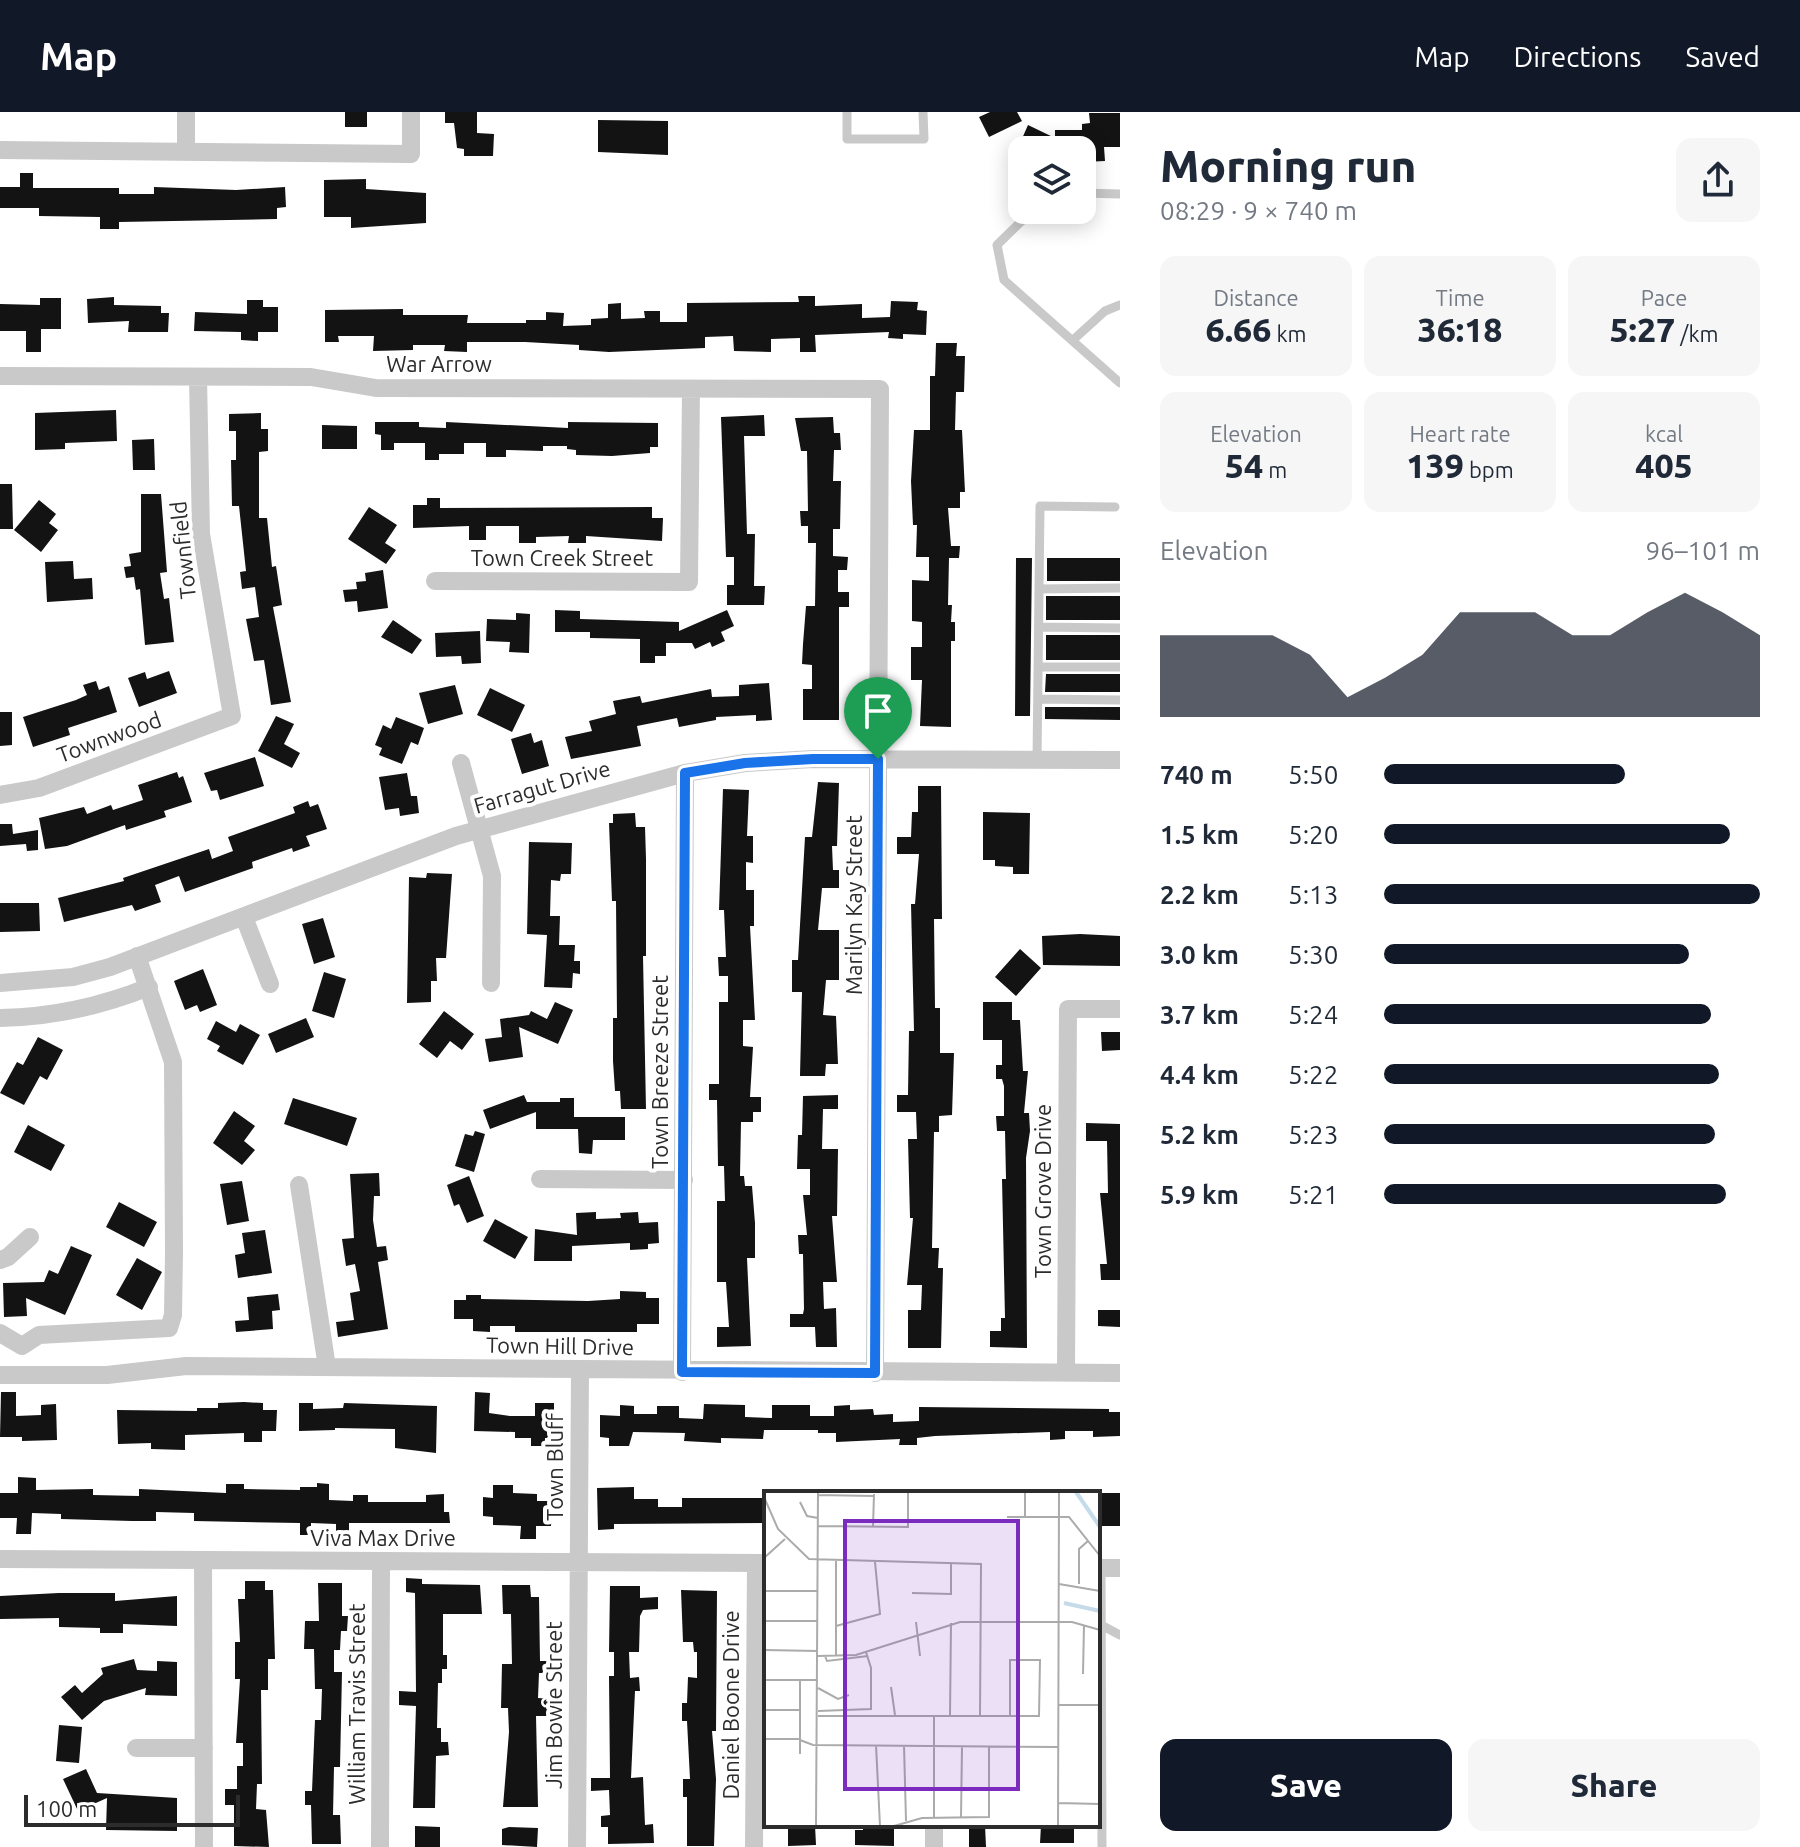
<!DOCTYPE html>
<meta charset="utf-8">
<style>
:root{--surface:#fff;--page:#f6f6f7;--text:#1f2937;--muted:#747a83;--accent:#111827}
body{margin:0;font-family:Ubuntu,sans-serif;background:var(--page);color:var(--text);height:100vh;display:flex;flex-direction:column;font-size:30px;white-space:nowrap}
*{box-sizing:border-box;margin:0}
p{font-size:26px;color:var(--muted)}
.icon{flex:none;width:44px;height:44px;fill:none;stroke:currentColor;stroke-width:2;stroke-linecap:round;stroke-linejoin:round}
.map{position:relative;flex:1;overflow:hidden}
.sheet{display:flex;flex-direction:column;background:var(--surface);width:680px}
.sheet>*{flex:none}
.buttons{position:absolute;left:1008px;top:24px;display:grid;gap:16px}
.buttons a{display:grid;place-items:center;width:88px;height:88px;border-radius:16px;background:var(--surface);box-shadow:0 4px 20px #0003;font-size:40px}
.scale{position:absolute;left:24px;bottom:20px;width:216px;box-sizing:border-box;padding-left:8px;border:4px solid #2c2c2c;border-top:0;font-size:22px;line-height:28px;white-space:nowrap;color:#2c2c2c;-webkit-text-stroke:6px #fff;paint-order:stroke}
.pin{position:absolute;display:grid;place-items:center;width:68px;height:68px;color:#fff;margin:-82px -34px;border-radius:50% 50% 50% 0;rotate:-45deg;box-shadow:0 0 8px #0007}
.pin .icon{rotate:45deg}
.round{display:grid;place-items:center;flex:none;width:84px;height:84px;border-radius:16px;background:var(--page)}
.overview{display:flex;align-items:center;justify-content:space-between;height:136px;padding:0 40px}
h1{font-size:44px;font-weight:800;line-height:60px}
.stats{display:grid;grid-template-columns:repeat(3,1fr);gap:12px;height:136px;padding:8px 40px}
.stats div{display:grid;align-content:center;border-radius:16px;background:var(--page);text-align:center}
.stats b{font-size:34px;font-weight:800}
.stats small{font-size:22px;font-weight:400}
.stats p{font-size:22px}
.chart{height:224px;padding:16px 40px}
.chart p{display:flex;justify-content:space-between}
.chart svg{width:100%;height:144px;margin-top:8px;fill:var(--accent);opacity:.7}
.primary-button{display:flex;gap:16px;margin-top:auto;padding:16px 40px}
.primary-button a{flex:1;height:92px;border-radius:16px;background:var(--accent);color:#fff;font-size:32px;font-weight:800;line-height:92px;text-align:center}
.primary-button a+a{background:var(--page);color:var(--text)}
ul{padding:0 40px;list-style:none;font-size:26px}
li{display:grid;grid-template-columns:128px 96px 1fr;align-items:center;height:60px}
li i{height:20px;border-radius:10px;background:var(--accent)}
header{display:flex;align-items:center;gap:48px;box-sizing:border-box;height:112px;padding:0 40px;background:var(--accent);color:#fff}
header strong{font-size:38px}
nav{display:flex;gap:44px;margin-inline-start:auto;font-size:28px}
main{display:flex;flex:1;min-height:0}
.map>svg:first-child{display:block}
</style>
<header>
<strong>Map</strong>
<nav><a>Map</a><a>Directions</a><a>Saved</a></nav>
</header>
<main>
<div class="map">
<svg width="1120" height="1735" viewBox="0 0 1120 1735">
<rect width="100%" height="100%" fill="#fff"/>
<path fill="#131313" d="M345,0h22v15h-22z
M445,0h32v21l17,1 -1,22h-29v-7l-7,-1 -3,-25h-9z
M990,0h27l5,9 -33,16 -10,-20z
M1089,1h31v34h-16l1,14 -22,1v-12h-66l11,-25 27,13v-8h27v-6l8,-1z
M598,8l70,1v34l-70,-3z
M20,61h13v15h86v6h35v-7l82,3 49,-3 1,20 -9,1v11l-158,3v7h-19v-12l-61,-1v-8h-39v-21h20z
M366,67v10l60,4v30l-75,5v-11h-27v-37z
M798,184h17v10l47,-2v14l28,-1 1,-16 27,1 -1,8 10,1 -1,24 -23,-1v5l-15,-1 1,-6 -74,3 1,17h-16v-14l-29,1v13l-37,-1 -1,-15 -28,1v11l-96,4 -30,-2v-5l-54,-3h-58v10l-23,-1 1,-6h-32v5l-40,1 1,-15h-36l1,6h-14v-32l78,-1v6h65l-1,8h59v-3h20v-8l18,1 -1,13 28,-1v-6l17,-1v-14l13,-1v16l24,-1 -1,-7h16v11h27v-19l112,-1z
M114,185v8l47,1v7h8l-1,19h-40l1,-11 -41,2 -1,-24z
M40,186h21v31h-20v23h-15v-21h-26v-27l40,1z
M247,188h16v7h15v25h-20v9l-17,-1v-8l-47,-1 1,-19 52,2z
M936,231h21l-1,13h9l-1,36h-8l-1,38h7l3,62h-5v16h-12l3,38h9l-1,12h-10l-1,47h4l-1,17h4v19h-4v86l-31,-1 2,-46h-11v-33h11v-25l-10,-1v-41l17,1v-24h-13l1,-32h-4l-2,-44 3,-51h16v-54h5z
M116,298l1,31 -52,2v6l-30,1v-37z
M261,301v16h7v22l-9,1v66h8l5,49 4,-1 6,39 -9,2 18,95 -20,3 -7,-45 -10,1 -8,-42 13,-2 -4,-30 -13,2 -2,-17 6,-1 -7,-65h-7l-1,-46h5v-29h-7v-17z
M764,303l1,21h-21l3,98h8l-1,52h11l-1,19h-37v-20h7v-28h-8l-5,-140z
M833,305l1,16h6l1,17h-7l-1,31h8l-1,48h-7v27l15,1 -1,13h-9v22h11v15h-10v113h-36v-31h9v-24l-10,-1 1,-20 3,-38h9l1,-63h-8v-17h-7l-1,-15h8l-1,-60h-6l-6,-33z
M375,310h44v5l27,1v-6l122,6v-6l90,1v24h-8v6l-38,3 -36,-1v-5l-9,-1v-3h-24v5l-37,-1v7h-20v-14h-22v11h-25v6h-14v-17h-31v7h-13v-15l-6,-1z
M322,313l35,1v23h-35z
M154,327l1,31h-22l-1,-30z
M0,372h12l1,45h-13z
M141,382h20l6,78 -7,1 4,26 5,-1 5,44 -29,3 -5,-56 -4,1 -2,-13 -8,1 -2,-11 7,-1 -2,-12 12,-2z
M427,386h13v10l212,-1v11h11l-1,23 -76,-5v7h-18l1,-7 -33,1v6h-17v-17h-33v14h-17v-14l-56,2v-23h14z
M39,388l17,14 -7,9 9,7 -17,22 -27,-22z
M369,395l28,18 -12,18 11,7 -10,14 -38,-25z
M1016,446h16l-2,158h-15z
M1047,446h73v23h-73z
M73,449l1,18 18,-1 1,21 -46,3 -2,-40z
M383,458l5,38 -30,4 -1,-11 -12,1 -2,-12 14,-1 -1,-7 10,-1 -1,-8z
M1046,484h74v24h-74z
M555,498l25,1v8l99,3v9l48,-21 7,16 -13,6 4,9 -13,6 -2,-5 -15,7 -3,-6h-26v13h-11v7h-15v-24l-50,-1v-6h-35z
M516,501l14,1 -1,39 -20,-1 1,-10 -24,-1 1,-22 29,1z
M393,508l29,20 -10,14 -31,-17z
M480,519l1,32 -19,1 -1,-8 -25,1 -1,-24z
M1046,523h74v25h-74z
M169,559l8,22 -38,14 -11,-29 17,-6 2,7z
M1046,562h74v18h-75z
M96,569l3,9 10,-4 8,26 -49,16 2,7 -37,12 -10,-30 53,-17 11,-5 -4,-10z
M769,571l3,37 -16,1v-6l-40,2v3l-37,7 -2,-9 -40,8 4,20 -70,13 -6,-22 27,-6 -3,-10 27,-7 -3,-13 27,-5 2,7 69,-14 1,8 27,-1v-11z
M455,573l8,29 -35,10 -9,-31z
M490,576l35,17 -13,27 -35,-17z
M1045,595h75v13l-75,-1z
M0,600h12v33l-12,1z
M276,604l18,8 -10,20 16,9 -8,15 -34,-17z
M396,605l28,11 -6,17 -7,-3 -9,22 -23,-9 3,-7 -7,-3 8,-20 8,4z
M531,621l3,10 8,-3 7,26 -27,8 -11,-35z
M255,645l9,29 -44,14 -3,-10 -6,1 -7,-18z
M177,660l2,6 4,-2 9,26 -28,9 2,6 -40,13 -1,-5 -58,21 -22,3 -6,-31 45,-11 3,7 24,-9 2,5 30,-10 -5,-15z
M407,661l4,23h6l2,17 -19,3 -1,-8 -14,2 -6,-33z
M818,670l21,1 -2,63h-5l1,24h6v18h-17l-4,42h21v50h-13l-3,35 13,1 2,48h-12l-1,12h-25l2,-84h-10v-32h6l7,-123h7z
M918,674h23l1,133h-8l1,89h5v45h14l-2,62 -13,1v16h-5l-2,116h7l-1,20h5l-2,80h-33v-38h13l1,-25h-15l6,-67h-3l-2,-79h9l-1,-27h-19v-17h11l1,-64h5l-3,-127h4l4,-50h-22v-17h14l1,-25h6z
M723,677l26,1 -2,46h6v27l-7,-1v28h8v36h-4l5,94h-12v26l10,1 -3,50h11v15h-8v10h-12l-1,54h4l1,10h7l3,37v35h-8l4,88 -34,1v-20h12l-3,-45h-9v-81h8l-1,-35h-6l-1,-66h-8v-16h10v-82h9v-26h-9l-1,-19h8l-2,-47h-5z
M308,689l2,6 8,-3 9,25 -21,7 4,10 -17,6 -1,-4 -40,14 1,6 -68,24 -6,-16 -24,9 6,17 -26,9 -3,-6 -68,17 -6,-24 66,-17 -1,-3 86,-29 3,10 21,-8 -5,-14 67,-24 -2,-6z
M983,700l47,1 -1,61h-16v-7l-18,-1v-6h-12z
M635,701l1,14h9l1,32v97h-3l3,153h-25l-1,-18h-5l-2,-30v-43h4l-1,-117h-4l-3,-78h4v-9z
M0,712h12l1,10 25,-4v20l-11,1 -1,-7 -26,2z
M529,730l43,1 -1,31h-10l-1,7 -9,-1 -1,36h10l-1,29h16l-1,16h6v13l-7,-1 -1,15 -28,-1 3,-52 -20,-1z
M427,761l25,1 -6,84h-10l1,23h-6v21l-24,1 2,-126 17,1z
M0,791h39l1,28 -40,1z
M323,806l12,39 -21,7 -12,-40z
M1080,822l40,2v30l-77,-1 -1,-29z
M1020,837l21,19 -25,28 -21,-19z
M203,857l14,36 -17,7 -3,-7 -12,5 -11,-29z
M324,860l22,7 -12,39 -22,-7z
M555,890l18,8 -15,34 -39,-17 4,30 -34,5 -4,-23 17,-2 -2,-18 29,-4 2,-4 16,8z
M983,890h29v18h8l3,51h5l-4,42h5l1,18 -4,27 1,190 -37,-1v-16h11v-13h4l-3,-139h4l-1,-48h-8l-1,-15h8v-30l-2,-7h-6v-14h6v-25h-19z
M444,899l30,23 -12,16 -12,-9 -13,17 -18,-14z
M306,906l8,19 -38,16 -8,-19z
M216,909l20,11 4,-8 20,11 -17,30 -26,-14 3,-5 -13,-7z
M1101,920h19v18l-18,1z
M38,925l25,13 -16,30 -7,-4 -16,29 -24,-12 17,-31 6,3z
M524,983l3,7h33v-4h14v19h51v23h-32l-1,14 -13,-1 -1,-24h-42v-17l-46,17 -7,-19z
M838,983v14h-15l-1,40h16l-1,67h-5l5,66h-14l1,27 12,-1 1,39h-21l-1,-20h-25v-13h13l1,-5 -1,-55h-4l-1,-19h9l-4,-40h7v-26h-13l1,-34h4l1,-39z
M293,986l64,20 -10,28 -63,-22z
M234,999l21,15 -11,15 11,9 -13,15 -29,-22z
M1086,1011l34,1v156h-19l-1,-16h7l-7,-71h8l-1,-52h-21z
M28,1013l37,20 -14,26 -37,-19z
M475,1019l10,3 -11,38 -19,-6 10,-32 8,2z
M379,1061l1,23h-6l-1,24 4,27 9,-1 2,14 -10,2 10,67 -50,8 -2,-15 18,-2 -4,-27 10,-2 -5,-27 -9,2 -4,-27 12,-1 -4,-64z
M469,1064l15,40 -17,7 -8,-19 -5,2 -7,-21z
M242,1069l7,40 -22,4 -7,-41z
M119,1090l38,20 -13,25 -38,-20z
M596,1100v7l25,-1 -1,-5 18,-1 1,11 19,-1 1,21 -11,1v5l-18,1v-7l-58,3v15h-38l1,-32 42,6 -1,-22z
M495,1107l33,18 -13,22 -32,-18z
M265,1118l7,43 -34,5 -3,-23 10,-2 -3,-20z
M71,1134l21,9 -27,60 -39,-17 1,18 -23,1 -1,-34 41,-1 5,-12 9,4z
M137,1146l25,14 -20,38 -26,-15z
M620,1179l26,1v6h13v26h-22v8h-122v-6h-25v6l-17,-1v-12h-19v-19h12v-5h15v4l107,2 32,-2z
M278,1182l2,16 -8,1 1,18 -37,3 -1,-11 14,-1 -2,-23z
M1098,1198h22v17l-22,-1z
M1,1280h15v24l25,-1v-10l15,-1 1,36 -35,1v-4h-22z
M475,1280l15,1 -1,20 21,3h25v-13h19v35h-9v8h-14v-8h-16v-6l-41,-1z
M244,1290l19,1v7h14l-1,21h-14v11h-18v-9l-59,2v15l-34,-1v-6l-33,1 -1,-34 80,1v-3h21v-5z
M299,1291h14v6l30,-1 1,-5 93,3 -1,47 -41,-5v-19l-60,-1v2l-36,1z
M704,1292l41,1v12l27,1v-13h38v11h24v-10l16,-1v5l23,-1 1,6 19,-1v8l26,-1v-14l190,2v3h11v24l-27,1v-6h-28v8l-15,1v-8l-115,4 -18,2v7h-18l1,-6 -64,3v-9h-18v-3h-54l-1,9 -42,-1v5l-37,-2 1,-8 -52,-1 -4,14h-20v-8l-9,-1v-22l20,1v-11l14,1v8h23v-8h22v12l24,1z
M18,1365l18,1v12l57,-1v6l46,1v-7l87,4v-9h18v5l56,1v-3h17v-4l12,1v16l24,1v-6h15v7h58v-7l18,-1v18h5l1,11h-101v11h-13v-10l-25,-1v12h-11v-12l-106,-2v-8l-38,-1v9h-24l-71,-2v-5l-29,-1 -1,21h-15l1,-16h-17v-25h18z
M493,1373h20v8l24,1v7h15l-1,25h-15v13h-16l1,-13 -28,-1v-8l-10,-1v-19l10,1z
M634,1375v12h24v8h24v-9h84v25l-152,1v5l-16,1 -1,-42z
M1098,1381h22v33h-22z
M406,1466l16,1v5l58,1 2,29h-39v41h4v14h-5v14h-4l-1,45h4v14h7l1,13 -13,1 -1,52h-22l3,-102 -17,-1v-14l17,1 -1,-99 -9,-1z
M245,1469h20v9h8l2,69h-7v31h-7l1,94h-5l-1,25 10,1 3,37 -35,-1v-41h-9v-16h12v-23h6v-23h-7l4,-64h-5v-37h5l-2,-43h7z
M318,1471h24v33h6l-1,15h-6l-1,19h-6v22h8l-2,95h-6l-1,48h7l1,29h-29l-1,-39h-6v-14h7l3,-71h6l1,-31h-7l-1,-40h-10l1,-28h14z
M502,1473h28l1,12h8l1,64h7v12h-8l-1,25 15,1 -1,17h-16l2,91h-35l6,-75 -1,-24h-7l1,-44h10l-1,-50h-8z
M610,1474h30v12l18,-1v12l-15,1 -3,6 -1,36h-10l1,26 9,-1 1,14h-5l-4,87 12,-1 2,48 8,-1 1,19 -46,1v-17h-7v-11l9,-1 -1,-25 -18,1v-13h19l-1,-102h5v-24h-5z
M681,1478l36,1 -1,140h-4l4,48 -2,67h-27v-49h-4v-18h7l-3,-58h-5v-18h5l1,-26 9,1v-26h-3l-1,-10h-10z
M59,1481h56v8l62,-5v30l-54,-2v9h-23v-5l-41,-1v-9l-59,1v-23z
M134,1547l3,11 20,1v-10l20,1v34l-32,-1 1,-7 -42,13 -22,19 -21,-23 14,-12 7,8 21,-19 -2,-6z
M59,1613l23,2 -3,36 -23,-2z
M86,1657l11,24 80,5v33l-71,-1 1,-32 -29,13 -15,-32z
M788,1713h27l1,20 -28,1z
M863,1713h31v21l-39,-1v-15h8z
M969,1713h16l1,22h-17z
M1041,1713h33v18h-34z
M415,1714l25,1v20h-25z
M509,1715l29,1 -1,19 -35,-2v-16z"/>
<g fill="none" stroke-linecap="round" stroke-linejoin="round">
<path stroke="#c9c9c9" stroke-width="9" d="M847,0v27h77l-1,-27
M1082,81l38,1
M1033,98l-36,35 7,35 116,103
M1073,228l32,-29 15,-6
M1039,477l81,-1
M1039,515l81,1
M1039,555h81
M1038,587l82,1
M1037,648l3,-254 75,1
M1101,1456l1,279
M1103,1514l17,9"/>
<path stroke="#c9c9c9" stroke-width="18" d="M0,38l411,4v-42
M186,39v-39
M0,264l311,1 65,11 504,1 -5,984
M435,469l254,1 2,-193
M461,651l31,113 -1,107
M0,683l39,-7 193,-72 -31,-182 -3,-157
M244,805l26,67
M0,871l73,-6 37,-10 346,-131 229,-63 60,-10 68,-4 307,1
M0,906c51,-1 102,-12 149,-31
M540,1067l144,1
M299,1073l28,182
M0,1148l8,-3 22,-20
M0,1221l22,13 17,-11 130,-7 4,-13 1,-62 -1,-191 -36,-106
M682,1260l3,-599
M1066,1260l2,-363h52
M0,1263h107l79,-9 934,7
M0,1447l766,4
M203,1449l1,286
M1098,1456h22
M136,1636h68
M380,1735l1,-285
M577,1735l3,-476
M754,1735l2,-284
M934,1735v-22"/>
</g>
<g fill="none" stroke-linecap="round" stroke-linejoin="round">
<g stroke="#fff" stroke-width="16">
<path id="route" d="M813,647h65l-3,614 -193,-1 3,-599 60,-10z"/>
</g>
<use href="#route" stroke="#1a73e8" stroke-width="10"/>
</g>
<g text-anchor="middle" stroke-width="8" stroke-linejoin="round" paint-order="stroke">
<g font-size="22" fill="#2c2c2c" stroke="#fff">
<text x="439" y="260">War Arrow</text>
<text transform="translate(183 438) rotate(-96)" y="8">Townfield</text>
<text x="562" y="454">Town Creek Street</text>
<text transform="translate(109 625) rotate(-20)" y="8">Townwood</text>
<text transform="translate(542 675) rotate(-16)" y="8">Farragut Drive</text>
<text transform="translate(854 793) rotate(-90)" y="8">Marilyn Kay Street</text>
<text transform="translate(660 960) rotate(-90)" y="8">Town Breeze Street</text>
<text transform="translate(1043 1079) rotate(-90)" y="8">Town Grove Drive</text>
<text transform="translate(560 1234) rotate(1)" y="8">Town Hill Drive</text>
<text transform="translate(555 1355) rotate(-90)" y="8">Town Bluff</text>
<text x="383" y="1434">Viva Max Drive</text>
<text transform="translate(357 1592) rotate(-90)" y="8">William Travis Street</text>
<text transform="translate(554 1593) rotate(-90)" y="8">Jim Bowie Street</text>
<text transform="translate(731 1593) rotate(-90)" y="8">Daniel Boone Drive</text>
</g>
</g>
<g transform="translate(764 1379)">
<rect width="336" height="336" fill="#fff"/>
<path fill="none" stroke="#c6dbea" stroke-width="4" d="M312,1l24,35M300,112l36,8"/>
<path fill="none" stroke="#ababab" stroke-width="2" d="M54,4l56,1M0,6l14,32 31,30 172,5 -1,152M36,11l7,14 11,2M243,26h62l31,39M261,26v-25M54,35l90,1v-35M109,36l1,-33M0,67l21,-19M295,93l41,7M315,93v-35l9,-8M0,100h54M148,102l39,1v-30M0,130h54M152,131l4,34M72,135l44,-12 -5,-52M0,159l54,1M54,165l38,-1 104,-33h112l28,8M61,165l2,5 41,-5M72,165v-95M319,183l1,-49M0,189h54M127,196l4,28M54,197l20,11 11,-4M294,214h42M0,219h36M54,220l53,-2v-41l-5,-16M54,225h221l1,-56h-30v56M186,225l1,-93M0,248h36M36,249l13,5 245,2M112,254l4,81M140,254l2,76M36,263v-74M294,312l42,1M170,327v-102M197,327l1,-72M52,335l2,-334M130,335l28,-8 67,-1v-71M294,335l1,-334"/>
<path fill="#7b2cbf" fill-opacity="0.15" stroke="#7b2cbf" stroke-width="4" d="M81,30h173v268h-173z"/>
<rect width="336" height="336" fill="none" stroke="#2c2c2c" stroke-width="4"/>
</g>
</svg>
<div class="buttons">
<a><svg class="icon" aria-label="layers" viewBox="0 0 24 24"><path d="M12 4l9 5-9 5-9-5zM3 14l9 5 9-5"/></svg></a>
</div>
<div class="scale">100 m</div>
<div class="pin" style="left:878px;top:647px;background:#1e9e55"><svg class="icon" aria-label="arrive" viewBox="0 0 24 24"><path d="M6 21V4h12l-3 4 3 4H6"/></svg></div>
</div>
<section class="sheet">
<div class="overview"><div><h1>Morning run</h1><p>08:29 · 9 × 740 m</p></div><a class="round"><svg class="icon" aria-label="share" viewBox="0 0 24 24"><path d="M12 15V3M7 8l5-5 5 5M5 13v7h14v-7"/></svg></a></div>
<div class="stats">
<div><p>Distance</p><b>6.66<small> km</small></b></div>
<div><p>Time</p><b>36:18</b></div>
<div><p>Pace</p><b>5:27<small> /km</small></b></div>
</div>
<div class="stats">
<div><p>Elevation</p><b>54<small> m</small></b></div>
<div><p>Heart rate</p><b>139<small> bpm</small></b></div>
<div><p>kcal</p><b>405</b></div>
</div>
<div class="chart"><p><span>Elevation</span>96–101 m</p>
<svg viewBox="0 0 160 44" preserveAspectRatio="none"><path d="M0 44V19L10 19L20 19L30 19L40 25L50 38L60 32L70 25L80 12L90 12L100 12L110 19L120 19L130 12L140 6L150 12L160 19V44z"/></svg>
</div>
<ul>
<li><b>740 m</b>5:50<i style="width:64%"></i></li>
<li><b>1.5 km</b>5:20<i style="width:92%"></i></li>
<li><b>2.2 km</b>5:13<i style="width:100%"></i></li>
<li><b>3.0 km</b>5:30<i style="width:81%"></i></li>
<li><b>3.7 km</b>5:24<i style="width:87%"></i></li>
<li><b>4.4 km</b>5:22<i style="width:89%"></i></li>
<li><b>5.2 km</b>5:23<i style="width:88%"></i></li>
<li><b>5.9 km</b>5:21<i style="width:91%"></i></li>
</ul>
<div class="primary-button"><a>Save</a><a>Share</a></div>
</section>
</main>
